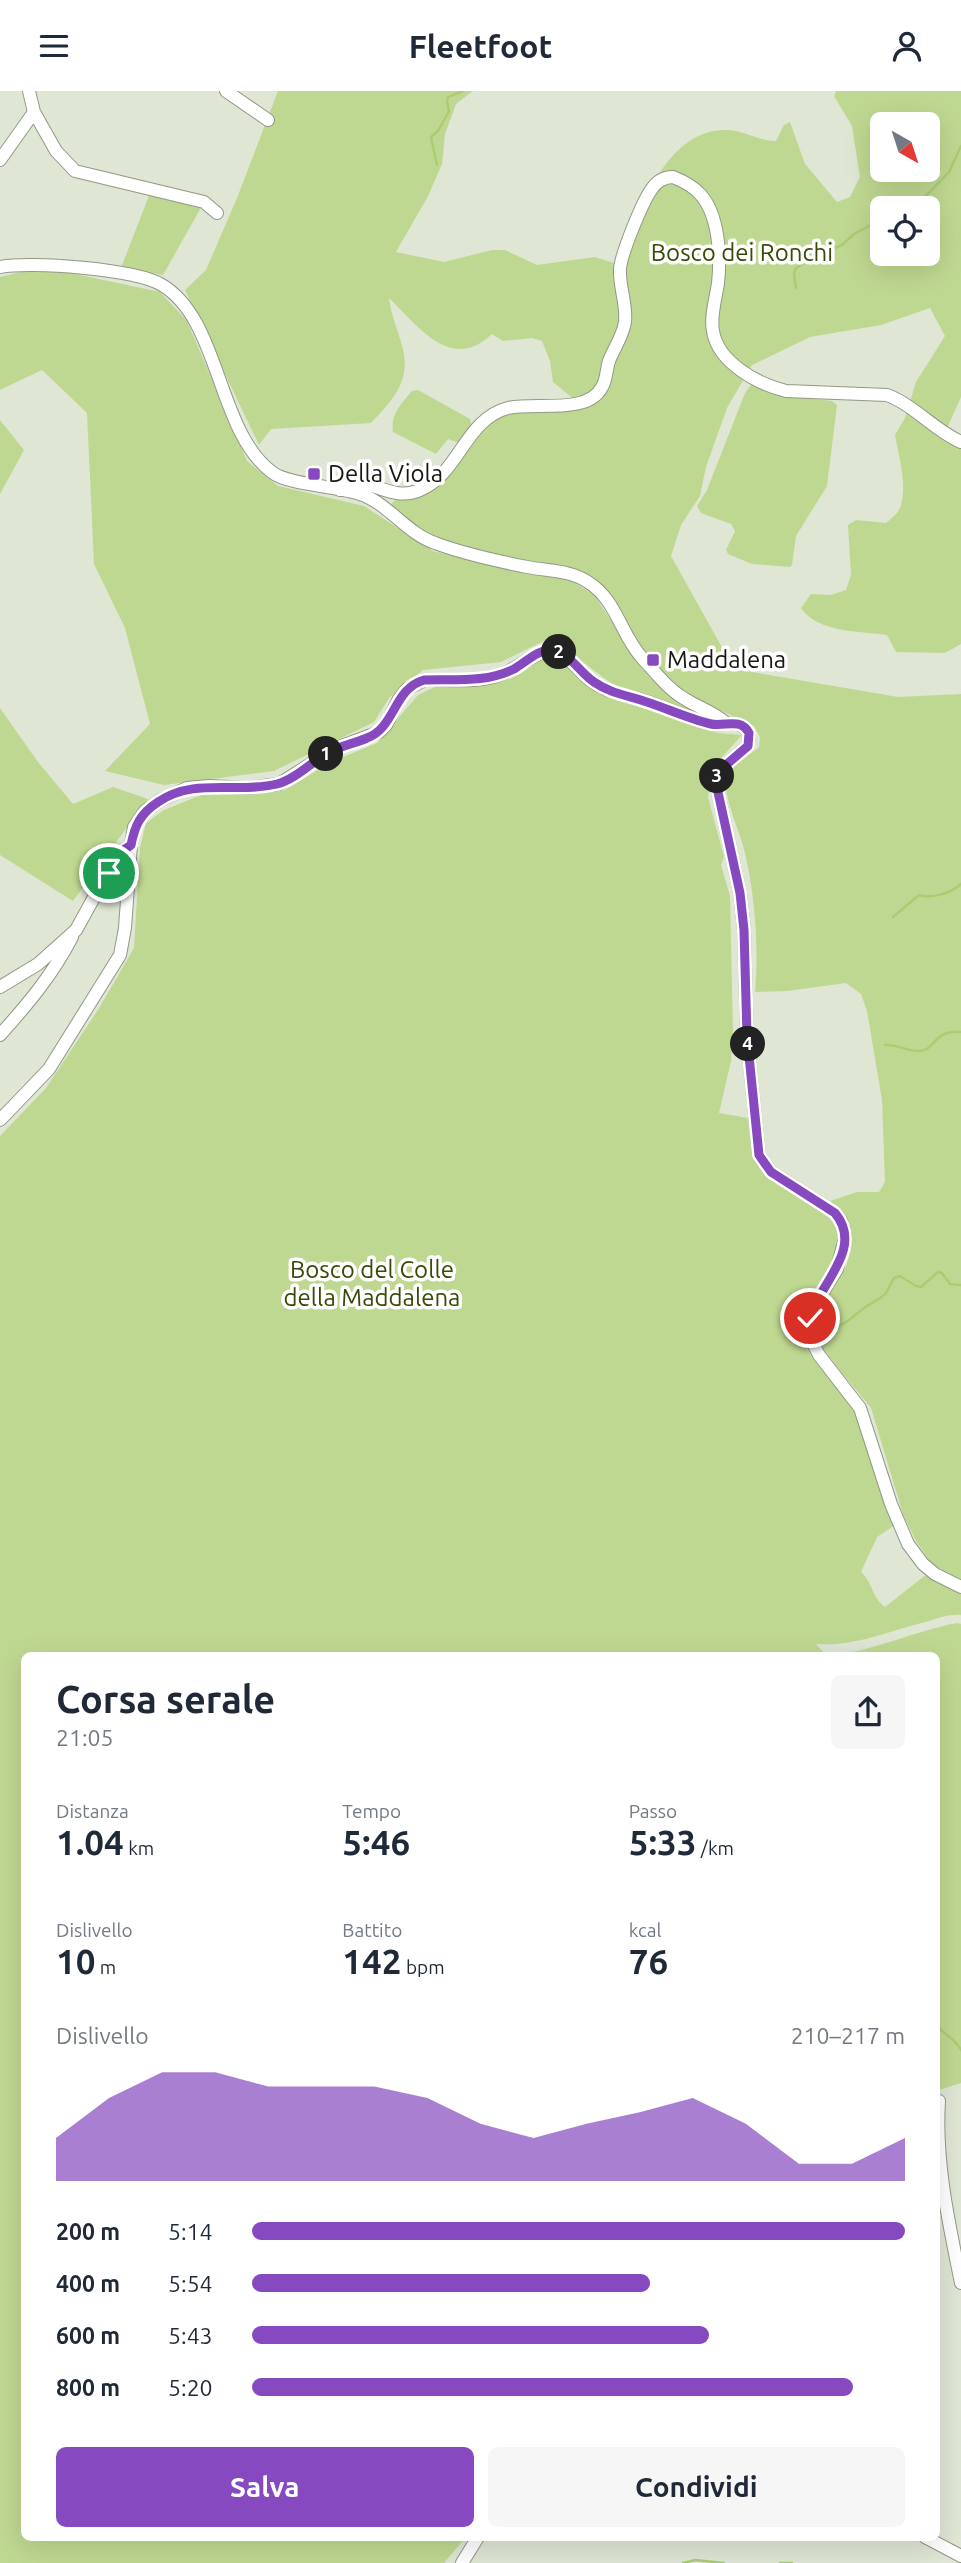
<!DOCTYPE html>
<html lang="it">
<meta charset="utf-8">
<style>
:root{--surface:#fff;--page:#f6f6f7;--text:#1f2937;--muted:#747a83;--accent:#8649bf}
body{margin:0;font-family:Ubuntu,sans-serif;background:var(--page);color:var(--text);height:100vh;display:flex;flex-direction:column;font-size:26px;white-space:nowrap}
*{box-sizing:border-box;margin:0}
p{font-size:23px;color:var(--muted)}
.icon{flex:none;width:38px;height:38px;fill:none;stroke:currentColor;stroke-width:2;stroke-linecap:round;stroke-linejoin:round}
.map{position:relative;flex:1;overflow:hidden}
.panel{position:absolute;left:21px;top:1561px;width:919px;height:889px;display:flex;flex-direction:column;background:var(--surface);border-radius:10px;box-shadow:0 7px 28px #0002}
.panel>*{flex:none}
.needle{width:46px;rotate:141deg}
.buttons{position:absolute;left:870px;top:21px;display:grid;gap:14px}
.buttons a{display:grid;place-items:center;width:70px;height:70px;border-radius:10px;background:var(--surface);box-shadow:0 7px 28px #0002;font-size:35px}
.pin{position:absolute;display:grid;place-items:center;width:60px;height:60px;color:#fff;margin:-30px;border:4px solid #fff;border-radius:50%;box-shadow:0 2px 7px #0007}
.km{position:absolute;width:35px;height:35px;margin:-18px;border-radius:50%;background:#222;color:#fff;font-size:19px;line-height:35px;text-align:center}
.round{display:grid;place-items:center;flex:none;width:74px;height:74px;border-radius:10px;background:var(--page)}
.head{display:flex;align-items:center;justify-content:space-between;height:119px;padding:0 35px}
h1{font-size:38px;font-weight:700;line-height:52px}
.figures{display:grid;grid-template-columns:repeat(3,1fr);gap:10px;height:119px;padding:7px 35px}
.figures div{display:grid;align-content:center}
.figures b{font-size:35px;font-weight:700}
.figures small{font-size:19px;font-weight:400}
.figures p{font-size:19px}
.chart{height:196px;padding:14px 35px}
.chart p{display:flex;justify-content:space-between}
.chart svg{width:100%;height:126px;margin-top:7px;fill:var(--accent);opacity:.7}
.cta{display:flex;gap:14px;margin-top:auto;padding:14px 35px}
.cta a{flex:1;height:80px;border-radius:10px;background:var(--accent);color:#fff;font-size:28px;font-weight:700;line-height:80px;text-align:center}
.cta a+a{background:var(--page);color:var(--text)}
ul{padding:0 35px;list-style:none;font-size:23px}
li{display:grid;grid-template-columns:112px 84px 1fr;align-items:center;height:52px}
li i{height:18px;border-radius:9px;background:var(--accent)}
header{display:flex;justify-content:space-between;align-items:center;height:91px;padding:0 35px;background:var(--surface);font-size:32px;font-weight:700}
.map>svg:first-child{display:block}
</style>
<header><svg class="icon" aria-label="menu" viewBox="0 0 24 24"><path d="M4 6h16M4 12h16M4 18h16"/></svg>Fleetfoot<svg class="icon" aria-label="person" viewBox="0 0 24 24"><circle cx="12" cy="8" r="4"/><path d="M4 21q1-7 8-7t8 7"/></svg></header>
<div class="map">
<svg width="961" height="2472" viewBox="0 0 961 2472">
<rect width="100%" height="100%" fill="#dfe6d4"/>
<path fill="#bfd891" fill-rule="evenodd" d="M278,0h195l-17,13 -11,30 -3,30 -14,32 -32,56 48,10 48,-12h13l32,15 58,-8 22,7c22,-47 44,-131 106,-134 20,-1 35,11 53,11l8,-16 6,-3 15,42 32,38 13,-5 10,-20 -8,-51 -18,-30 2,-5h125v306l-18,40 18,8v199l-16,9 -49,-1 -9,-17c-27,-4 -69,-2 -86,-27l10,-14 20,1 15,-5 5,-15 -3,-50 8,-5 30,3c6,-5 13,-10 15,-18 6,-22 -2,-48 -6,-70l10,-17 11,-36 29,-46 -15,-28 -49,17 -71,12 -58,28 -25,43 -21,59 -6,29 -19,29 -10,31 63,113 164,28 63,-3v887l-30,-18 -15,-22 -13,-27 -32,-106 -32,-39 -16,-21 -5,-13v-23l28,-45 4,-15v-24l-6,-15 -14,-12 27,-9h22l6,-10 -3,-82 -15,-89 -6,-17 -15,-11 -59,8 -32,1c4,-44 0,-96 -10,-139 -4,-19 -21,-54 -19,-72 2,-14 23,-25 33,-34l1,-10 -6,-11 -66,-31 -44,-41 -16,-24 -9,-24 -25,-29 -33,-12 -9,1 -36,-5 -84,-24 -43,-31 7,-7 14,-1 74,-71 13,-8 11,-6 78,-4 -33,-27 -3,-21 -8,-20 -10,-3 -29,3 -11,-7c-41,39 -73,-7 -103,-36 2,17 9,32 13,48 10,34 -9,54 -31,77l-100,6 -12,16 -74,-155 21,-20 31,-72zM882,33h46v46h-46zM882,117h46v46h-46z
M150,102l53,11 -40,71 -42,-7z
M21,181h45l94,20 27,29 60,140 31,25 86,20 69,45 71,17 57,9 14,6 19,12 54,81 25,22 34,18 -92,-30 -65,-48 -49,24 -78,8 -34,28 -15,24 -100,49 -110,14 -59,-14 45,-47 -25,-96 -31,-64 -7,-151 -45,-43 -42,20v-113z
M756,293l34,12 42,5 5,4 -10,81 -31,50 -4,29 -2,2 -38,-3 -24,-10 -2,-4 9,-19 -4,-7 -30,-11 -4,-7 10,-16 38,-97 6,-8z
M418,299l52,29 2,9 -13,15 -11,-4 -12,15 -43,-22c-3,-17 8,-28 19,-41z
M0,329l24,30 -24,44z
M548,567l11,3 14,11 49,29 42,13 53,19 25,2 -30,33 -4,29 16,60 -3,8 9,31 3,137 -2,28 -12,52 29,5c2,16 3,38 13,51 20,26 66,31 77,64 10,31 -40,70 -35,103 4,27 33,43 47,64 9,15 14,33 19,49 9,26 17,51 26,76l-18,12 -16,35c11,9 11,26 24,35l42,-33 34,20v21c-11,-1 -22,3 -32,6 -38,9 -73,26 -113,23l10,11h-802v882l441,1 -21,25h-444v-1427l46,-48 52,-78 36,-62 6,-100 6,-25 18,-13 37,-15 82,-4 48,-29 46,-19 41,-48 21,-10 54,-1z
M0,617l38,54 35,42 40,-17 35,12 -75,102 -73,-46z
M957,1532l4,1v459l-25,8v-436h-102c42,-5 81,-24 123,-32z"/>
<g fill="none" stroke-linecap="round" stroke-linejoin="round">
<path stroke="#adcc71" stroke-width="2.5" d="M437,74l-6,-28 7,-6 11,-20 -2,-10 1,-4 15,-6
M914,117l35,-36 12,-26
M873,164l9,-11
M796,197l-2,-14 2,-6 22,-13 24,-10 12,-11 28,-15
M893,826l26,-22c13,4 32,-2 42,-11
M885,954c12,-1 24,7 35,6 16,-1 12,-21 41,-19
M830,1237c16,-2 21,-11 33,-19 7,-6 17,-9 23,-16 3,-5 5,-10 8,-15l6,-2 16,10 5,1 17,-15 4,1 8,11 11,1
M936,1932c7,13 17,12 25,27
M683,2472l12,-3 29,3
M780,2472h12"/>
<g stroke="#929887" stroke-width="14">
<path id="minor" d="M226,0l42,29
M34,21l22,39 19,20 129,31 13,11
M0,69l34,-48 -5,-21
M0,176c30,-6 136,2 162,18 59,35 55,148 111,188 14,11 67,14 87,21 28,9 46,39 75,49 29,11 62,18 92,24 21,4 43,3 61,15 29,18 33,54 55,77 12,13 26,31 42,40 14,9 29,13 41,24
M340,399l3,-5c26,-10 48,18 77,5 39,-16 45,-71 88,-82 27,-6 80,7 94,-21 5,-8 4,-17 7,-26 5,-13 14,-25 16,-39 2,-18 -6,-35 -5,-53 1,-15 22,-66 31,-79 5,-8 12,-13 22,-13 10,4 20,9 27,17 19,20 21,63 18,89 -2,15 -8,33 -5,48 5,32 45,53 73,60l101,4c27,10 47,35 74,47
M0,896l38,-23 38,-34 42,-76 13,-9
M0,944c28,-31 53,-61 72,-98
M0,1029l49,-51 71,-114 5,-27 6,-83 3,-18 11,-16 16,-11 26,-12 22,-2 38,2 32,-4 57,-36 43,-16 7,-7 13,-26 8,-10 17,-9c26,-1 53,4 78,-6 17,-6 31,-21 49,-24 17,4 26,19 38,29 15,12 32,16 50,20 24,7 47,19 72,25 14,3 28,-7 38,9l-1,13 -28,24 -4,13 24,110 4,37 3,106 12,119 12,17 64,41 6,8 3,9 1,8 -8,31 -24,39 -3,30 9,17 41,53 31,96 17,40 15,20 12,10 26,13
M939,2010c-4,61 10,123 22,182
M925,2446l36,19
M462,2472l16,-26"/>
</g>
<use href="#minor" stroke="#fff" stroke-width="12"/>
</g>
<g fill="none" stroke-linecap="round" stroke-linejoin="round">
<g stroke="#fff" stroke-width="14">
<path id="route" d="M109,782l9,-19 13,-9c4,-20 9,-31 27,-43 37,-25 78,-8 119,-18 18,-5 34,-21 50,-31 13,-7 26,-9 40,-15 29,-11 26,-49 57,-58 32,-1 61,3 90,-11 11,-6 24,-20 38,-19 16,1 29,24 42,32 13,9 26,12 40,16 26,7 51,20 77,26 14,3 29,-7 38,9l-1,13 -28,24 -4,13 24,110 4,37 3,106 12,119 12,17 64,41c30,36 -17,72 -25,105"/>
</g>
<use href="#route" stroke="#8649bf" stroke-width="9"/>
</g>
<g fill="#8649bf" stroke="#fff" stroke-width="2.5">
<rect x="307" y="376" width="14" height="14" rx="3.5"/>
<rect x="646" y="562" width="14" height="14" rx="3.5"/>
</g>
<g text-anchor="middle" stroke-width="7" stroke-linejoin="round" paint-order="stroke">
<g font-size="24" fill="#384a05" stroke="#fff">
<text x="742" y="170">Bosco dei Ronchi</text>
<text x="372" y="1187">Bosco del Colle<tspan x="372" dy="28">della Maddalena</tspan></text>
</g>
<g font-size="24" fill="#161812" stroke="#fff" text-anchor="start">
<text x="328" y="391">Della Viola</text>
<text x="667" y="577">Maddalena</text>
</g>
</g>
</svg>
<div class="buttons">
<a><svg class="needle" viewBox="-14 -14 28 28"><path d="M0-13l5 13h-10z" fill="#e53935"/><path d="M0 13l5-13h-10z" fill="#747a83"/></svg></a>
<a><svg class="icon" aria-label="locate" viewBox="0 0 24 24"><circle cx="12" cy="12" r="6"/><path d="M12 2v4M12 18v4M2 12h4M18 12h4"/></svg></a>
</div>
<div class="pin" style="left:109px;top:782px;background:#1e9e55"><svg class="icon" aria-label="arrive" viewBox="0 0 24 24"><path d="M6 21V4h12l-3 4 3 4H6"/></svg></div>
<div class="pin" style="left:810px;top:1227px;background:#d93025"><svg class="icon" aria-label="check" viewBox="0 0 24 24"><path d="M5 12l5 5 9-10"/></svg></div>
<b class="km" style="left:326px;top:663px">1</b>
<b class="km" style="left:559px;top:561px">2</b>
<b class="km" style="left:717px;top:685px">3</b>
<b class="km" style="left:748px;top:953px">4</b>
<section class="panel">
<div class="head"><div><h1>Corsa serale</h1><p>21:05</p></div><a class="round"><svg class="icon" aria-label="share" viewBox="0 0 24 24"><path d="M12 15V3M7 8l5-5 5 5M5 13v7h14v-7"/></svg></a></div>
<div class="figures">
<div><p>Distanza</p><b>1.04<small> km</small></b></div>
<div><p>Tempo</p><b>5:46</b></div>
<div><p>Passo</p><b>5:33<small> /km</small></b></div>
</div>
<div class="figures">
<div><p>Dislivello</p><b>10<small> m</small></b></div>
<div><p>Battito</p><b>142<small> bpm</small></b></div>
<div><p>kcal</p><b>76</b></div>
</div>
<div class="chart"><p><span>Dislivello</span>210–217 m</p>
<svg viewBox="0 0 160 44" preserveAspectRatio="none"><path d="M0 44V29L10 15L20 6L30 6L40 11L50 11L60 11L70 15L80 24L90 29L100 24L110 20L120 15L130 24L140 38L150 38L160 29V44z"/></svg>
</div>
<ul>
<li><b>200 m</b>5:14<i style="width:100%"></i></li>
<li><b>400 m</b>5:54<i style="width:61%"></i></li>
<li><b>600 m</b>5:43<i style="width:70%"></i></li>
<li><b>800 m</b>5:20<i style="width:92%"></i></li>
</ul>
<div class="cta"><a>Salva</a><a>Condividi</a></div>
</section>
</div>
